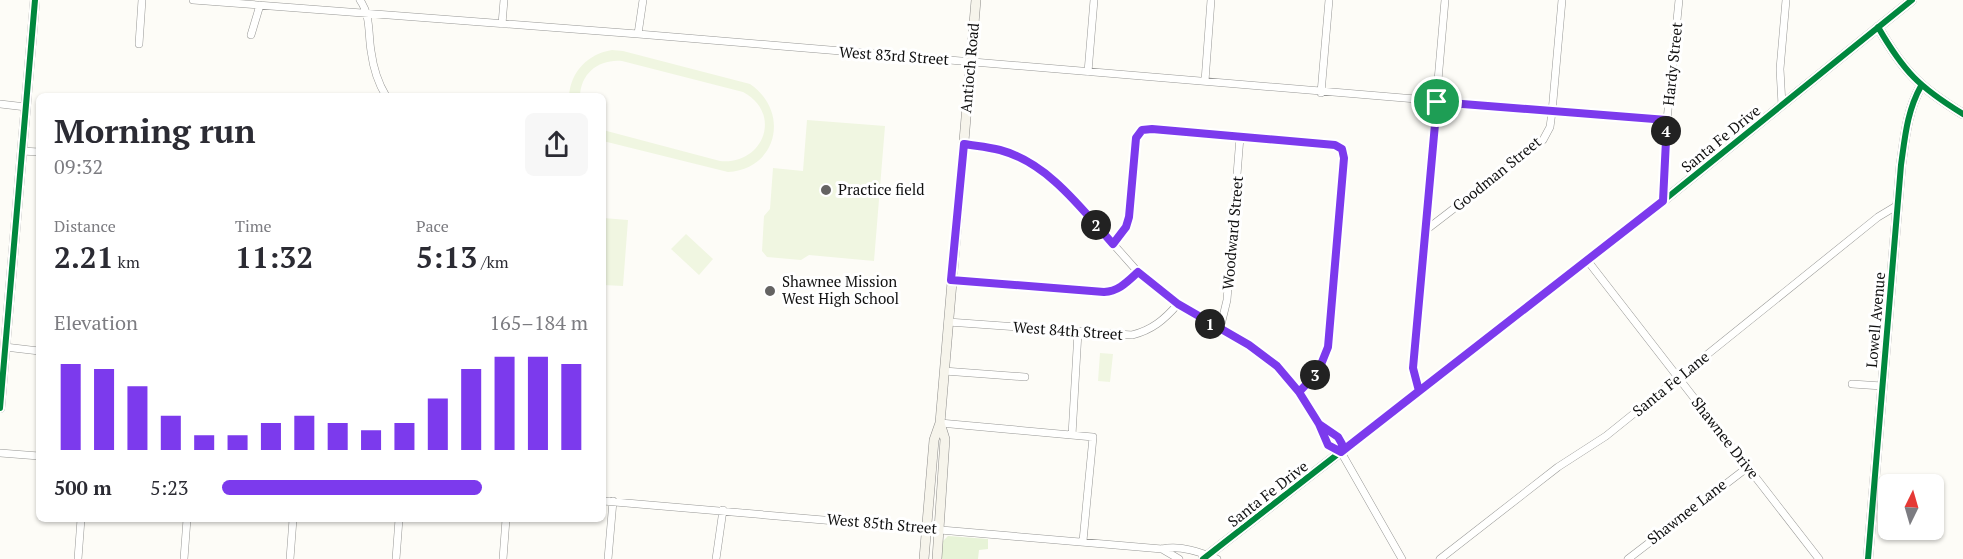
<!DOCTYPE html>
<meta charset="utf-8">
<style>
:root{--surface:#fff;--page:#f7f7f7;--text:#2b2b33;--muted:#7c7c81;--accent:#7c3aed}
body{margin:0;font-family:"PT Serif",serif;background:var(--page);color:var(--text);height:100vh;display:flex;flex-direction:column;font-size:22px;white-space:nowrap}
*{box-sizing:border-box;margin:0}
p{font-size:20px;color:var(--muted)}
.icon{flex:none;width:33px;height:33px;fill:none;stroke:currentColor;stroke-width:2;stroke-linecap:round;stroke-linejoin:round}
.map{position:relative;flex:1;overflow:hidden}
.sheet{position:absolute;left:36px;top:93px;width:570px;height:429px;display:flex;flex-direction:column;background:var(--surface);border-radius:9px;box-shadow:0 2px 4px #0004}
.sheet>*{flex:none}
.needle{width:39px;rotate:5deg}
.tools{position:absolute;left:1878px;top:474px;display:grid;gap:12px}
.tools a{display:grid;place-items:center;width:66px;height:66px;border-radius:9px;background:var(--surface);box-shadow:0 2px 4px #0004;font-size:30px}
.pin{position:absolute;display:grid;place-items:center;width:51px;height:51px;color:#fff;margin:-26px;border:3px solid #fff;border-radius:50%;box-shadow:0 2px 6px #0007}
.km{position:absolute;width:30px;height:30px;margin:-15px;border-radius:50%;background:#222;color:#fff;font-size:16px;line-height:30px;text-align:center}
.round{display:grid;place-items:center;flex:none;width:63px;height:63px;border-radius:9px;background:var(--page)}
.head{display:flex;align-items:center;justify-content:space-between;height:102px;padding:0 18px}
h1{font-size:33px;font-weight:700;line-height:45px}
.metrics{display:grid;grid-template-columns:repeat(3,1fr);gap:9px;height:102px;padding:6px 18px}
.metrics div{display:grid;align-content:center}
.metrics b{font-size:30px;font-weight:700}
.metrics small{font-size:16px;font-weight:400}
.metrics p{font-size:16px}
.chart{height:168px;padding:12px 18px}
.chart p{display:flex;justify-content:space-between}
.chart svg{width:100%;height:108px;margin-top:6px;stroke:var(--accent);stroke-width:6}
ul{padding:0 18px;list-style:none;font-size:20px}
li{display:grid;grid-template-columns:96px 72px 1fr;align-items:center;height:45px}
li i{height:15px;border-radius:8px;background:var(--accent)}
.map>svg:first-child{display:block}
</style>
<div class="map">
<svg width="1963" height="559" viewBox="0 0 1963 559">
<rect width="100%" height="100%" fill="#fdfcf7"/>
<path fill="#e7f3d7" d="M948,536l40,3v10l-9,1 -1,9h-38l2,-17z"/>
<path fill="#f0f6e1" d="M612,50l11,1 127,33c40,27 28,85 -22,88l-125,-31v-11l117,31c44,4 63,-48 23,-69l-121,-31c-23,-2 -41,12 -42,35h-11c2,-25 19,-42 43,-46z
M807,120l78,6 -11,135 -65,-6 -8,5 -34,-3 -5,-6 2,-35 6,-7 3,-41 30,3z
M603,218l25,2 -5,66 -20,-1z
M686,234l27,25 -14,16 -28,-26z
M1100,353l13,1 -3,28 -12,-1z"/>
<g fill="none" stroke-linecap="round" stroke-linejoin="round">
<g stroke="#979795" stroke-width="8">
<path id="street" d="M193,0l445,34 1029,86
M360,0c11,16 8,33 11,51 2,15 7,32 15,45
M502,24l2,-24
M638,34l5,-34
M251,35l9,-30
M139,44l3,-44
M1088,72l6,-72
M1205,81l6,-81
M1321,93l8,-93
M0,104l26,3
M1782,105l-2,-36 6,-69
M964,144l38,6 29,14 14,9 29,27 64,72 32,27 33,21 46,25 28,21 22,26 20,32 9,21 13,7
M22,151l17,1
M1663,201l4,-81 12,-120
M1426,230l117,-90 7,-13 2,-15 10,-112
M1113,244l13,-17 3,-10 7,-79 6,-8 10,-1 183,16 8,4 1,9 -16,189 -10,25 -19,20
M1587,260l232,299
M951,280l153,12c15,-1 23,-10 34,-20
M948,322l184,13c20,-5 32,-15 46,-31
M1220,329l7,-29 13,-163
M5,347l34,4
M944,371l81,6
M1852,384l30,2
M1418,391l-5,-23 32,-368
M940,423l153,14 -10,104
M1319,424c12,8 24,12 22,28
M1072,435l6,-103
M1341,452l61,107
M0,453l39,3
M603,501l559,48c18,-4 38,3 55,10
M1162,549l17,10
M78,559l3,-40
M184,559l3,-40
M290,559l3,-40
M396,559l3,-40
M503,559l3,-40
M608,559l5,-58
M716,559l7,-49
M1440,559l118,-92 48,-31 272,-219 20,-12
M1628,559l120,-92"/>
</g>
<g stroke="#8e8d8b" stroke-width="10">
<path id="secondary" d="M1878,27c26,45 41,60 85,87
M0,408l35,-408
M924,559l10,-119 6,-17 36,-423
M937,559l8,-120 -5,-16
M1203,559l460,-358 249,-201
M1868,559l33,-394c4,-28 6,-54 20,-79"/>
</g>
<use href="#street" stroke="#fffffe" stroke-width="7"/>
<use href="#secondary" stroke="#f6f4eb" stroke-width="9"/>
<g stroke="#fff" stroke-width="10">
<path id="cycleway" d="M1878,27c26,45 41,60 85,87
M0,408l35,-408
M1203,559l460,-358 249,-201
M1868,559l33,-394c4,-28 6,-54 20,-79"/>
</g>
<use href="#cycleway" stroke="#00873e" stroke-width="6"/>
</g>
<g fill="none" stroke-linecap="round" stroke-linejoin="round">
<g stroke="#fff" stroke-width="12">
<path id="route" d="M1437,102l-24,266 6,23 -78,61 -13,-7 -9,-21 -20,-32 -22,-26 -28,-21 -71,-41 -40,-32c-11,10 -19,19 -34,20l-153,-12 13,-136c12,2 24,3 36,6 48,13 81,58 113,94l13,-17 3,-10 7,-79 6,-8 10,-1 183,16 7,4 2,9 -16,189 -10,25 -19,20 20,32 19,13 4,7 -1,8 322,-251 4,-81 -230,-18"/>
</g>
<use href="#route" stroke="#7c3aed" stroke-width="8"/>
</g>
<g fill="#646362" stroke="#fff" stroke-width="2">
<circle cx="826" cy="190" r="6"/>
<circle cx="770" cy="291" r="6"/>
</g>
<g text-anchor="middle" stroke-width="6" stroke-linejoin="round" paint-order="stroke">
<g font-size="15" fill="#111" stroke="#fff">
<text transform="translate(894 56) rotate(4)" y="5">West 83rd Street</text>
<text transform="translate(1673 64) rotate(-84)" y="5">Hardy Street</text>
<text transform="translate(970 68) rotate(-85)" y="5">Antioch Road</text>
<text transform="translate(1721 139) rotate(-39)" y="5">Santa Fe Drive</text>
<text transform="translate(1497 174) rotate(-39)" y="5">Goodman Street</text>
<text transform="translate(1233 233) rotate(-85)" y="5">Woodward Street</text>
<text transform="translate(1876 320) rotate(-85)" y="5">Lowell Avenue</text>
<text transform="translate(1068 331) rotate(4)" y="5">West 84th Street</text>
<text transform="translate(1671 384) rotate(-39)" y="5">Santa Fe Lane</text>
<text transform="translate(1725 438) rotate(52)" y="5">Shawnee Drive</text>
<text transform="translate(1268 494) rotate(-38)" y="5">Santa Fe Drive</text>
<text transform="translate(1687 512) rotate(-38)" y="5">Shawnee Lane</text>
<text transform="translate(882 524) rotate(5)" y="5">West 85th Street</text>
</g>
<g font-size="15" fill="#111" stroke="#fff" text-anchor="start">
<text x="838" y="195">Practice field</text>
<text x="782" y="287">Shawnee Mission<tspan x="782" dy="17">West High School</tspan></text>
</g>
</g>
</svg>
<div class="tools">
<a><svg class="needle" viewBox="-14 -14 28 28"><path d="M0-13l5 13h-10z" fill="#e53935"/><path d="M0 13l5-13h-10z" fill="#7c7c81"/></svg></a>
</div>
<div class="pin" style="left:1437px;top:102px;background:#1e9e55"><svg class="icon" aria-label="arrive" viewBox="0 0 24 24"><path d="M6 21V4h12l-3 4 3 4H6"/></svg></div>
<b class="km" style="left:1210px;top:324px">1</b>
<b class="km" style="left:1096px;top:225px">2</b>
<b class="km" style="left:1315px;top:375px">3</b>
<b class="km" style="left:1666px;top:131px">4</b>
<section class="sheet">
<div class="head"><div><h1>Morning run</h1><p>09:32</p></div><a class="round"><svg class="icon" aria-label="share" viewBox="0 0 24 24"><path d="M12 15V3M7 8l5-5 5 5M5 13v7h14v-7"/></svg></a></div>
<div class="metrics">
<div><p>Distance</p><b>2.21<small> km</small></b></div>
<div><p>Time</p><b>11:32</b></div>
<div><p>Pace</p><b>5:13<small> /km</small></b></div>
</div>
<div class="chart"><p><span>Elevation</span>165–184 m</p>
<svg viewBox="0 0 160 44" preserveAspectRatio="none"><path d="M5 44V9M15 44V11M25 44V18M35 44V30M45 44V38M55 44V38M65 44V33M75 44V30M85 44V33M95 44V36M105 44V33M115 44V23M125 44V11M135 44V6M145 44V6M155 44V9"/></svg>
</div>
<ul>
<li><b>500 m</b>5:23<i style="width:71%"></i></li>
</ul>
</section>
</div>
